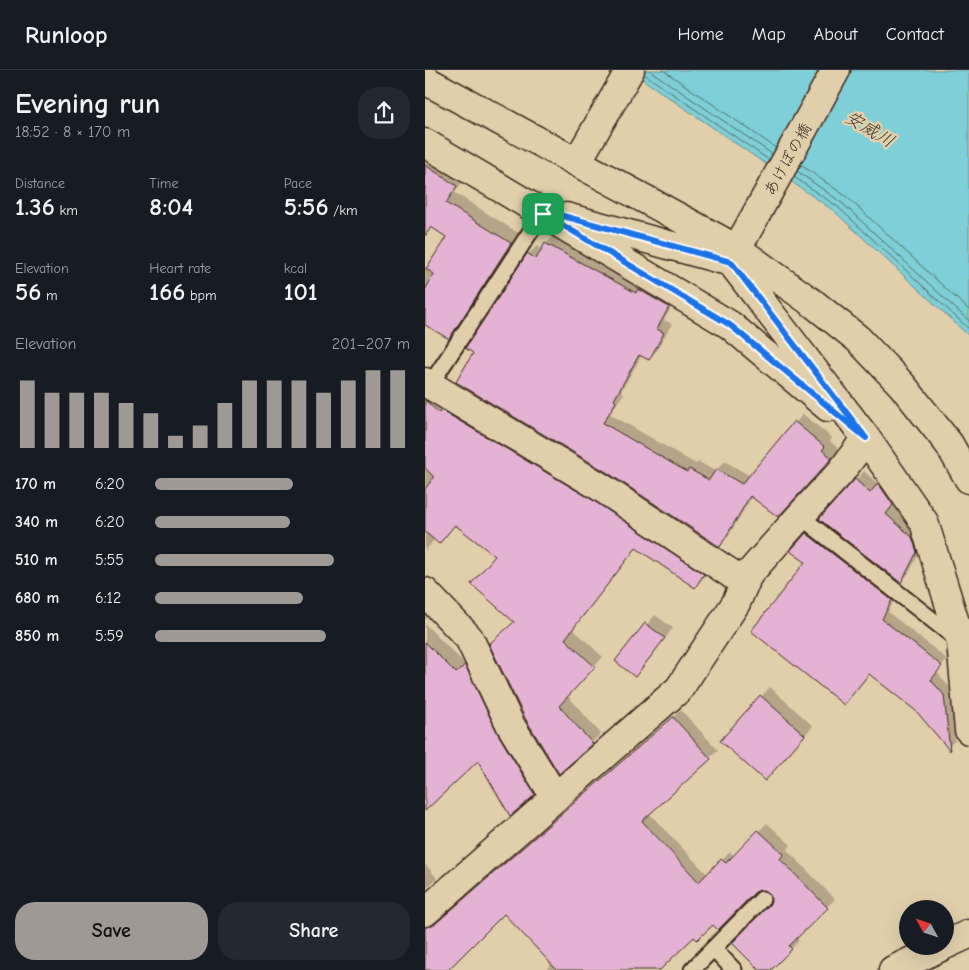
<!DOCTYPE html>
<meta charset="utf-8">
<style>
:root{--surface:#171b24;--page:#242831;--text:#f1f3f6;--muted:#9ea1a6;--line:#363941;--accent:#9f9995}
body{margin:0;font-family:"Comic Neue","Klee One",sans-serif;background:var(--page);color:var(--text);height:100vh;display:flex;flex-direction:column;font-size:19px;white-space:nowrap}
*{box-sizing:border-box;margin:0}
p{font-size:16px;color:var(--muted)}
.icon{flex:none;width:28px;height:28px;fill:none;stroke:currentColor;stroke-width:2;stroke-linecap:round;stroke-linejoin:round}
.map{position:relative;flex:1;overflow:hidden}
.side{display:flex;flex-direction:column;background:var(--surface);width:425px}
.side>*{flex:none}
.needle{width:32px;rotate:310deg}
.fabs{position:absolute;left:474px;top:830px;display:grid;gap:10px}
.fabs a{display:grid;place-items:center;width:55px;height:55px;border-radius:50%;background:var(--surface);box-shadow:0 5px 20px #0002;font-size:25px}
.pin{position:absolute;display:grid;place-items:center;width:42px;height:42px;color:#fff;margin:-21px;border-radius:10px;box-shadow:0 2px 8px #0006}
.round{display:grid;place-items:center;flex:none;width:52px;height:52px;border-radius:20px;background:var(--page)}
.head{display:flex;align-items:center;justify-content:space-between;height:85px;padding:0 15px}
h1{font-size:28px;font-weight:800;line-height:38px}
.figures{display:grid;grid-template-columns:repeat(3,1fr);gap:8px;height:85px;padding:5px 15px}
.figures div{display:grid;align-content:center}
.figures b{font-size:25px;font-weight:800}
.figures small{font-size:14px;font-weight:400}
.figures p{font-size:14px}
.chart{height:140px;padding:10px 15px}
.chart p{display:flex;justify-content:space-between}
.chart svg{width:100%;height:90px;margin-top:5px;stroke:var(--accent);stroke-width:6}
.primary-button{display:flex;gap:10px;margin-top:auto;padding:10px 15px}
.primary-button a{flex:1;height:58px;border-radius:20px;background:var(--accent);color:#111;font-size:20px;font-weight:800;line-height:58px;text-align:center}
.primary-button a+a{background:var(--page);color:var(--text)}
ul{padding:0 15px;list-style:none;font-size:16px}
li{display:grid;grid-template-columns:80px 60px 1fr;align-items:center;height:38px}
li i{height:12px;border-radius:6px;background:var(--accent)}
header{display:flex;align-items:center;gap:30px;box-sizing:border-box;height:70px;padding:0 25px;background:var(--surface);border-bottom:1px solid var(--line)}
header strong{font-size:24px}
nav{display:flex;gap:28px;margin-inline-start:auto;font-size:18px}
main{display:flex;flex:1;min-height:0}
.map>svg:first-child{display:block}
</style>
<header>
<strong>Runloop</strong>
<nav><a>Home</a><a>Map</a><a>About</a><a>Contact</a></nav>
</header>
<main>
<section class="side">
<div class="head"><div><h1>Evening run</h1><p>18:52 · 8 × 170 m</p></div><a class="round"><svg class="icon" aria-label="share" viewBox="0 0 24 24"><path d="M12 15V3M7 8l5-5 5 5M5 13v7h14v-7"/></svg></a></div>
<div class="figures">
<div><p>Distance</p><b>1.36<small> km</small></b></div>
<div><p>Time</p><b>8:04</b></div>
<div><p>Pace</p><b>5:56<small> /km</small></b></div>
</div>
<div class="figures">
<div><p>Elevation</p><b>56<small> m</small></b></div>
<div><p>Heart rate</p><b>166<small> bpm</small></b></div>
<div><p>kcal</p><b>101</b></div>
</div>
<div class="chart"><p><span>Elevation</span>201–207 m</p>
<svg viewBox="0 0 160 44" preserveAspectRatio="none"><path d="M5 44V11M15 44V17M25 44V17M35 44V17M45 44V22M55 44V27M65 44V38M75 44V33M85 44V22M95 44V11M105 44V11M115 44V11M125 44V17M135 44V11M145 44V6M155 44V6"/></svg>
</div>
<ul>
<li><b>170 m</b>6:20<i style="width:54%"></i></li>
<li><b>340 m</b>6:20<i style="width:53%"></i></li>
<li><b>510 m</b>5:55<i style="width:70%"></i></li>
<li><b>680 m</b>6:12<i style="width:58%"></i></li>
<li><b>850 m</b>5:59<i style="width:67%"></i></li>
</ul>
<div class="primary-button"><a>Save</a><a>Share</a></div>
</section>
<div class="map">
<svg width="544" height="900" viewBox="0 0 544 900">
<rect width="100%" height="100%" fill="#e1cfac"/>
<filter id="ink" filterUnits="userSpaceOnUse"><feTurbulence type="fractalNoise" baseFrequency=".02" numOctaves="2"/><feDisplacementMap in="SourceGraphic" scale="10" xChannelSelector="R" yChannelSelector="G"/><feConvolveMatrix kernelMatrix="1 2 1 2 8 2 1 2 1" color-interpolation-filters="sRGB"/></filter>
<g filter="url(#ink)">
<path fill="#7ecfd7" stroke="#638d8d" d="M204,0h340v266l-135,-125z"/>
<path fill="#0003" d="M0,80l41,26 -11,17 65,41 -62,94 -9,9 -24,-14v-57l3,2 20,-31 -23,-15z
M129,165l123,63 -13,22 8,4 -15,26 -8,9 -7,-4 -21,36 3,2 -14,21 86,50 3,-2 16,9 10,-10 25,15 53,-62 29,24 -2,3 9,8 -53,58 -34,-11 -24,41 -9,9 -111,-74 -80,-218 9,-8 5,3z
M0,316l287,179 -8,12 -9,9 -58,-39 -64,82 30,28 -35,39 33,38 -42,38 -62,-216 -41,-32 -17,18 -4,-3 -10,12z
M439,401l15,14 9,-9 13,19 -7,9 27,24 4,14 -16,31 -8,9 -45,-102z
M389,457l84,66 -10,19 59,47 -10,13 13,16 5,53 -7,6 -31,-37 -47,-37 -26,31 -38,-142 -14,-12z
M0,527l11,11 -11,12z
M230,545l18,13 -29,38 -9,9 -18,-14z
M0,554l41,41 8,-8 69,128 -33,30 -31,-56 -54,50z
M345,617l43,39 -39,45 -53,-30z
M256,640l37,40 -69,63 59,62 22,-23 4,4 33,-33 24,22 -4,5 48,49 -39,38 3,4 -29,29h-9l11,-68v-6l-8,-7 -9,2 -61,45 -35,33 2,1h-115l6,-7 -47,-51 -59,58h-21v-53l4,2 8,1 8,-4z
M0,794l12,14 -12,12z"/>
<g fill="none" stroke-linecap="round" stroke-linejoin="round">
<path stroke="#566c68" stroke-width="1" d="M224,0l123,84
M238,0l113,78
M219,4l125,86
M376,95l46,32 122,113
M372,101l45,32 127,118
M369,107l44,30 131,122"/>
</g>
<path fill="#e4b3d3" stroke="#3b2a1e" d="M0,95l32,21 -11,17 65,40 -62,96 -24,-14v-35l9,-16 -8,-5 20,-32 -15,-10 -6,9z
M120,173l91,50 2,-4 31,18 -12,22 7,4 -15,27 -10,-5 -25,45 2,2 -13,21 84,49 2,-3 20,11 7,-11 26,15 52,-63 31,26 -3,3 10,8 -54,59 -28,-21 -30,51 -112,-74 -152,-91 17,-29 -8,-5 62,-95 9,6z
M0,330l14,13 2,-3 150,89 113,75 -9,14 -59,-40 -71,91 30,28 -36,39 34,38 -34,30 -34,-56 -36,-74 25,-22 -43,-38 24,-28 -40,-31 -16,19 -14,-12v-43l9,-12 -9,-9z
M430,409l15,14 8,-10 15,22 -7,9 26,23 5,15 -16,31 -82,-64z
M381,463l86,67 -10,19 60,47 -11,14 13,15 6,56 -34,-40 -47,-37 -25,31 -93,-74 54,-69 -15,-11z
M220,553l20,15 -30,39 -20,-16z
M0,572l31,31 9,-8 33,69 37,61 -25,21 -32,-55 -53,50z
M335,625l45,40 -40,46 -45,-40z
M248,647l38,42 -69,62 57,61 22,-23 5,4 32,-33 26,24 -4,5 48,49 -39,38 3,3 -21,21h-12l-27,-27 39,-41 -2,-9 -9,-3 -5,2 -37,38 -5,-5 -16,15 -3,-3 -34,33h-103l-53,-56 -56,56h-23v-43l10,-3z"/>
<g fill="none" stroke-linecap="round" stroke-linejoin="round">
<g stroke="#3b2a1e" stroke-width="19">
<path id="lane" d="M5,315l112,-171
M375,446l158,124
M289,879l20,21
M267,900l70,-71"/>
</g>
<g stroke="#3b2a1e" stroke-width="31">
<path id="street" d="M411,0l-99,179 -6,13 135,176 58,84 37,120 8,88
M0,10l312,169 77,55 44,35 44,46 47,59 20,35
M0,73l305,182 98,82
M152,92l53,-92
M141,147l165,45
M0,312l174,104 146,97
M0,522l44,46 42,88 44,71
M0,842l254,-223 57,-86 12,-28 52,-59 40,-43 26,-35
M520,875l24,-11
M468,900l50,-24"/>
</g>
<use href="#lane" stroke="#e1cfac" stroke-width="15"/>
<use href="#street" stroke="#e1cfac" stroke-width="28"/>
</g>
</g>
<g fill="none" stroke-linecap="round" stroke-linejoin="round" filter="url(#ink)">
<g stroke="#fff" stroke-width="10">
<path id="route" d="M109,138l197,54 135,176 -136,-113z"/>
</g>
<use href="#route" stroke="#1a73e8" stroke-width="6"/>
</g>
<g text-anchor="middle" stroke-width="5" stroke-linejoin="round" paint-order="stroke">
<g font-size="16" fill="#3b2a1e" stroke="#e1cfac">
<text transform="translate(362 89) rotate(-61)" y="6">あけぼの橋</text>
</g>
<g font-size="18" font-style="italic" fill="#423a30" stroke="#e1cfac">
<text transform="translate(445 59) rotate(31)" y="6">安威川</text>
</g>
</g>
</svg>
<div class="fabs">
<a><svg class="needle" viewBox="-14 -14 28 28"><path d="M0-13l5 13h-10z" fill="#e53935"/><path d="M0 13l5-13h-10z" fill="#9ea1a6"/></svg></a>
</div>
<div class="pin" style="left:118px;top:144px;background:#1e9e55"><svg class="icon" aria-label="arrive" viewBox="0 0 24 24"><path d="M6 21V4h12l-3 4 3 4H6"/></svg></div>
</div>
</main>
